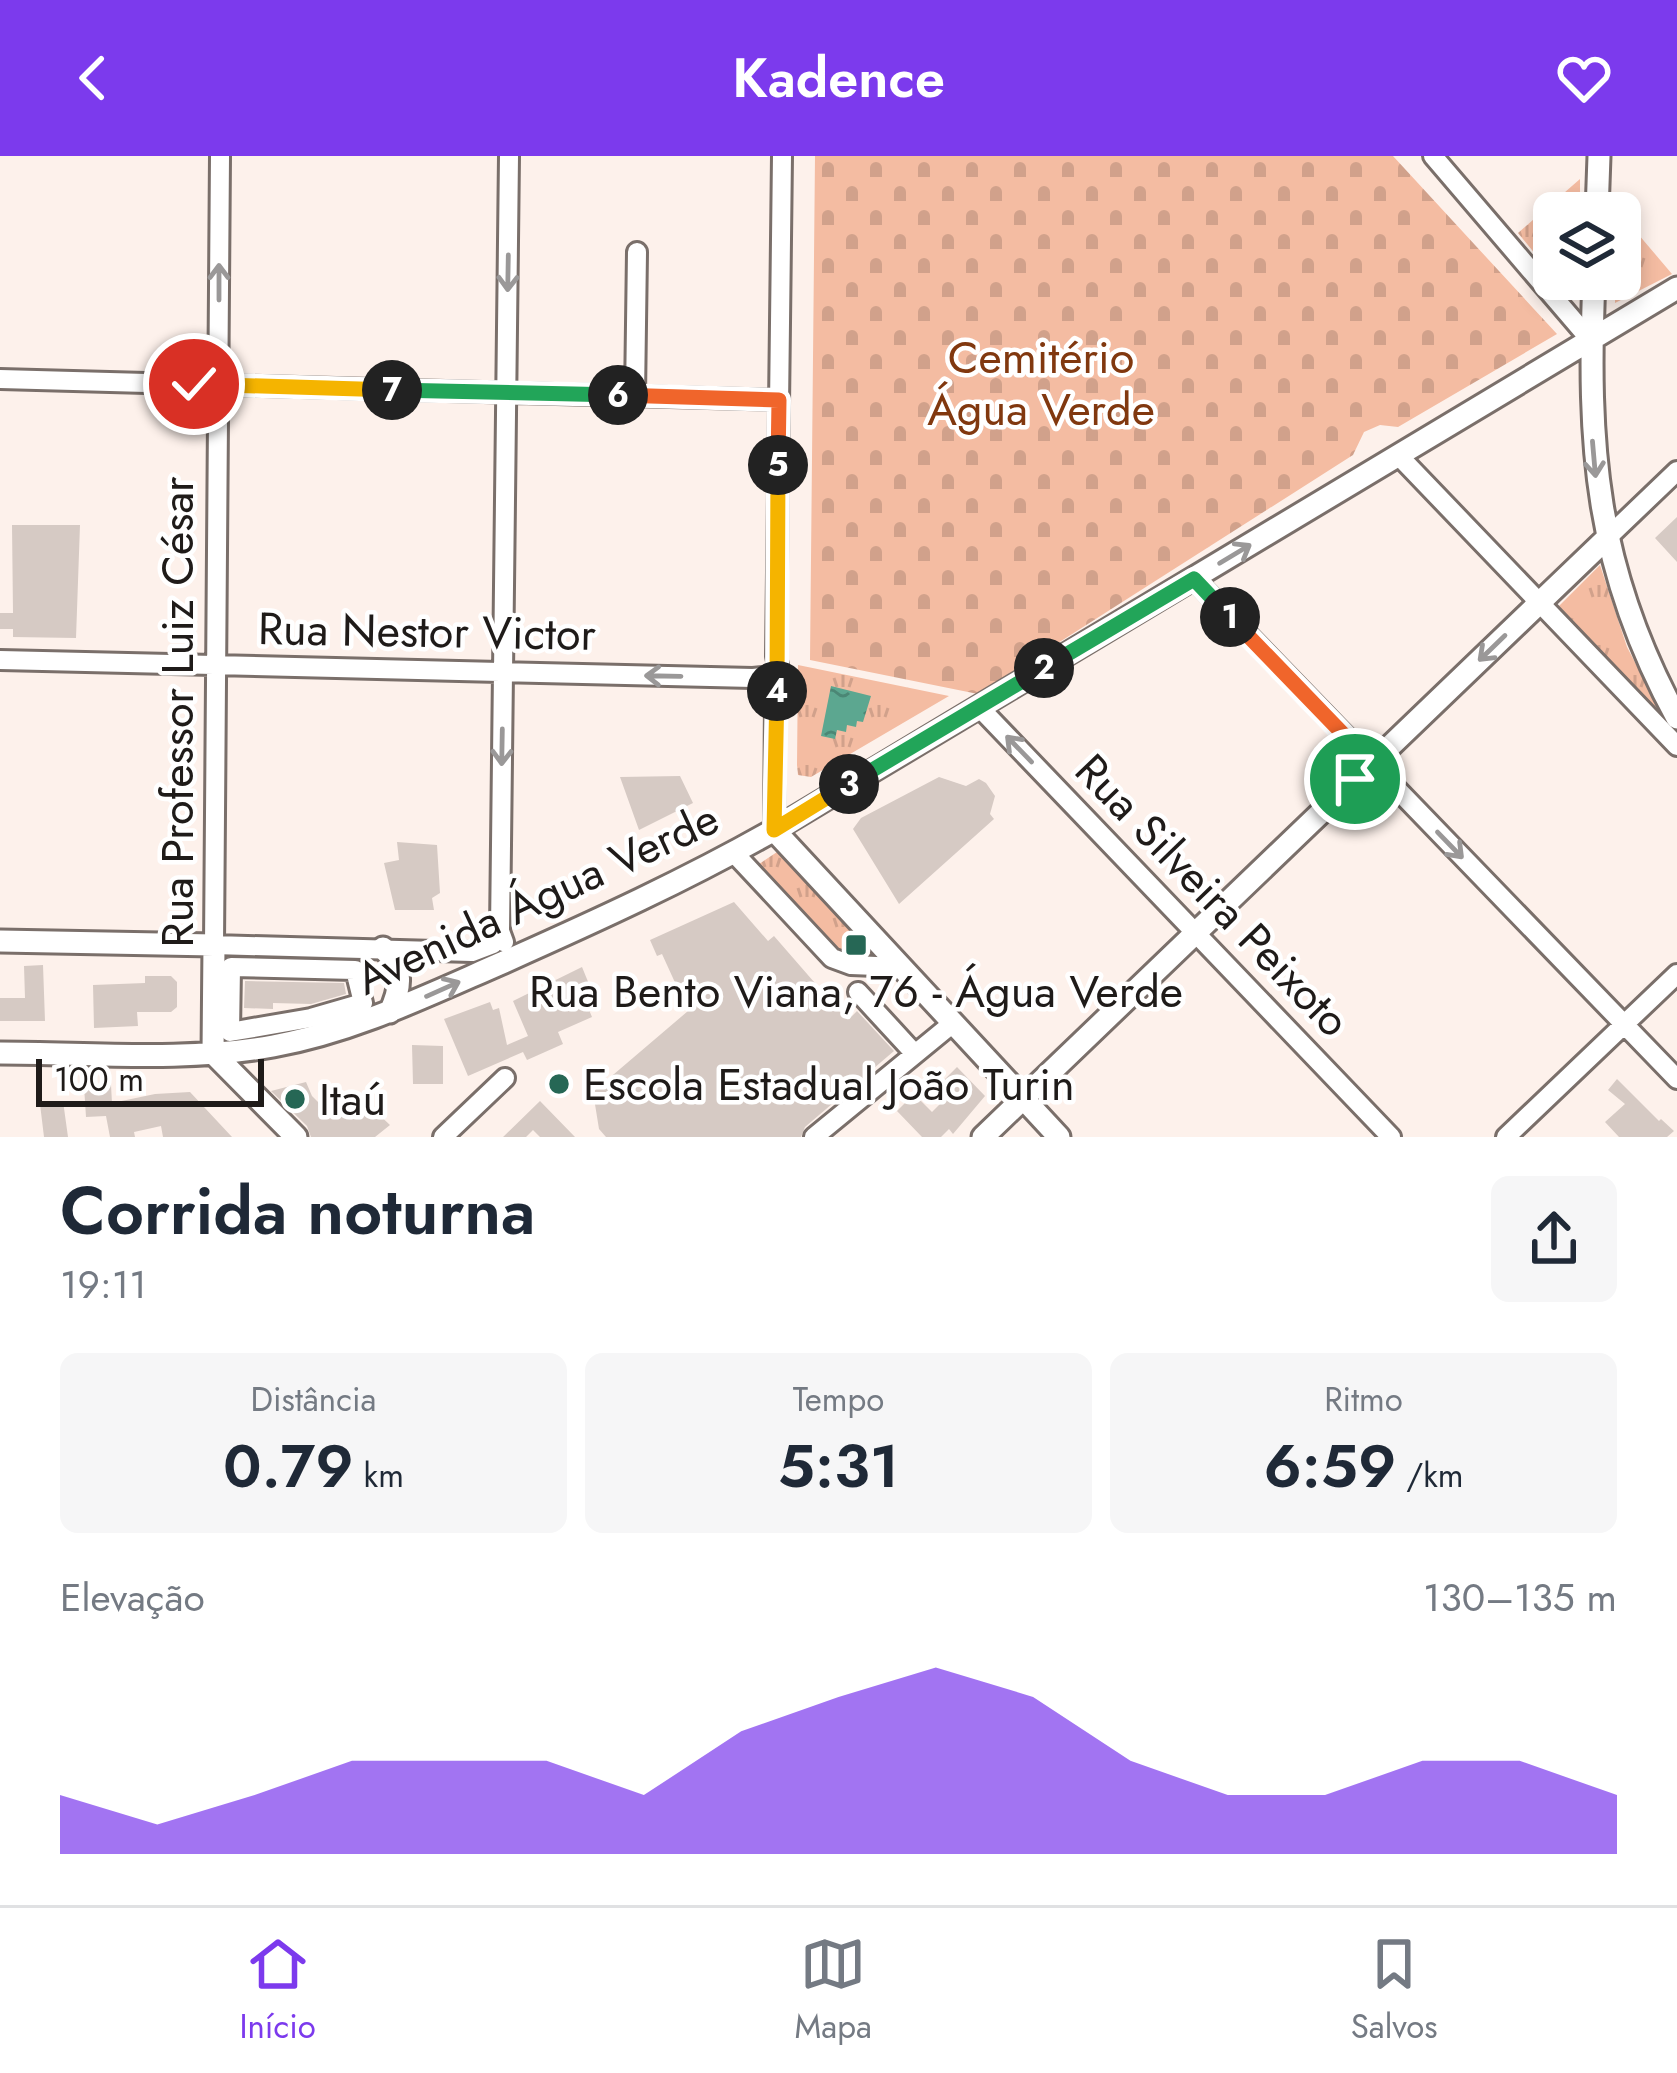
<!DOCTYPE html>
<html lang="pt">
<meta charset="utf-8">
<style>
:root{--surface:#fff;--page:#f6f6f7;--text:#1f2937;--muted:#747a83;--line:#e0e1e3;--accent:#7c3aed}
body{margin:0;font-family:Jost,sans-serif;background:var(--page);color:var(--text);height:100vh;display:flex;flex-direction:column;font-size:45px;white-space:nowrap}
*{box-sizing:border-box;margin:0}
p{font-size:39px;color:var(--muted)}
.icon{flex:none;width:66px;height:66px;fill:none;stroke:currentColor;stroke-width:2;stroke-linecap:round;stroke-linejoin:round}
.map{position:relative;height:981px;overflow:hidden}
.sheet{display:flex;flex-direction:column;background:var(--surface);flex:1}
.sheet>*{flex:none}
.buttons{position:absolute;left:1533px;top:36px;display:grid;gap:24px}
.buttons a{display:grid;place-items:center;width:108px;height:108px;border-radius:18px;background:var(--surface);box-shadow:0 6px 18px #0003;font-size:60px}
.scale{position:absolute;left:36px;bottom:30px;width:228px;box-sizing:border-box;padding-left:12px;border:6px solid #1f1b19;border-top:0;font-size:33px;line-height:42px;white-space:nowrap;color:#1f1b19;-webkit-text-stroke:9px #fff;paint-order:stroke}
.pin{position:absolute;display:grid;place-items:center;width:102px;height:102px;color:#fff;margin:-51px;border:6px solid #fff;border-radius:50%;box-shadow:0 3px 12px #0007}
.km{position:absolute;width:60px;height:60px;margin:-30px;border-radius:50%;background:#222;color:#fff;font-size:33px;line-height:60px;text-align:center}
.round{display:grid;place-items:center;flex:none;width:126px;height:126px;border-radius:18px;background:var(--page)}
.summary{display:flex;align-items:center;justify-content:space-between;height:204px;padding:0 60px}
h1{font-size:66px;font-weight:600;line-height:90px}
.metrics{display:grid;grid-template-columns:repeat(3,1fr);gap:18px;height:204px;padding:12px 60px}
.metrics div{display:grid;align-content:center;border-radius:18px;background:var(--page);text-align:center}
.metrics b{font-size:60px;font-weight:600}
.metrics small{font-size:33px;font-weight:400}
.metrics p{font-size:33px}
.chart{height:336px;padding:24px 60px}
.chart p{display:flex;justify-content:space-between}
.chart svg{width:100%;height:216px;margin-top:12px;fill:var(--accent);opacity:.7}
header{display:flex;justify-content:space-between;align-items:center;height:156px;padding:0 60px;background:var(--accent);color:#fff;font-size:54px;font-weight:600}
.menu{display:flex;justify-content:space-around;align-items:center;height:168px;border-top:3px solid var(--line);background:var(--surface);font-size:33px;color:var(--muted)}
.menu a{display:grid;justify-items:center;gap:6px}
.menu .on{color:var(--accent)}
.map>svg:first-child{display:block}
</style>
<header><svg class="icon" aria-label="back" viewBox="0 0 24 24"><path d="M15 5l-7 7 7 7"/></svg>Kadence<svg class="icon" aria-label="heart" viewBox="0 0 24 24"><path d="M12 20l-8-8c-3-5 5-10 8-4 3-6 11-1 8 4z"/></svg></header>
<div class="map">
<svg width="1677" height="981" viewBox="0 0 1677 981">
<defs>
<pattern id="cemetery-stones" width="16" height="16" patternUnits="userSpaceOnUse" patternTransform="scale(3)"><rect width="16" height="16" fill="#f4bca2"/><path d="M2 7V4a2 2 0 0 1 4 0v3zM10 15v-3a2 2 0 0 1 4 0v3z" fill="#d1a18b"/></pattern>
<pattern id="park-tufts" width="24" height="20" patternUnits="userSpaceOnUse" patternTransform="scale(3)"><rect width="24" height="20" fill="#f4bca2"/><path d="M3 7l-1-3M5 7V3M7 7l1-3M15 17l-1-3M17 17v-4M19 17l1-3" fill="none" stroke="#d1a18b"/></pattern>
<pattern id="water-ripples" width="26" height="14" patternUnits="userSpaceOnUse" patternTransform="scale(3)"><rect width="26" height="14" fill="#5ca790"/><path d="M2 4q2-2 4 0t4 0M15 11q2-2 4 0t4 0" fill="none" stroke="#4b8775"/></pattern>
</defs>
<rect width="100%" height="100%" fill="#fdf1eb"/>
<path fill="url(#cemetery-stones)" d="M815,0h578l164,178 -159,93 -18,-2 -16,7 -11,23 -375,239 -168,-34z"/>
<path fill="url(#park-tufts)" d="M1580,23v34h-26v64l-36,-44z
M1616,52l56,66 -57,29v-24h5v-66h-4z
M1600,409l27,82 40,77 -111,-115z
M798,509l151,31 -138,81 -13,-2 -1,-10z
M777,696l101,107 -36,-2 -86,-91z"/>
<path fill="url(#water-ripples)" d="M831,530l40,10 -8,26 -6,-1 -1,6 -9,-2 -1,7 -9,-2 -2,9 -14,-3z"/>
<path fill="#d6cac4" d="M1677,361v45l-22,-24z
M12,369h68l-4,113 -63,-1v-8h-13v-16h13z
M680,620l13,27 -54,27 -19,-53z
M939,621l27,9 13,-7 7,4 9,13 -5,18 4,5 -95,85 -46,-75 8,-11z
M397,686l40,3 3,48 -8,5 2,12h-39l-11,-47 15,-3z
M734,746l34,39 6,-5 67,77 5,-4 6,7 5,-5 37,40 -89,76 -4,10h-195l-7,-8 -6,-37 95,-81 -26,-57 -5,2 -7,-16z
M43,809l2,56h-45v-23h25l-1,-32z
M582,811l9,22 -9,4 10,24 -34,15 5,12 -36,16 -4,-8 -55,24 -24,-57 46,-17 3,8 6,-2 8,37 21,-9 -15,-35z
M145,820h26l6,6v25l-6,5h-34l1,14 -44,2 -1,-43 52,-2z
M245,825l99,2 2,11 -35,10 -38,-1v6l-29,-1z
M412,889l31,1v38h-30z
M957,911l28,29 -32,38 -4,-5 -8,8h-19l-25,-26 17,-17 18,18 20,-20 -10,-10z
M1617,923l42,42 2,-2 13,12 -7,6h-48l-14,-15 20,-18 -17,-14z
M306,926l6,14 18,18 28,-19 32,30 -15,12h-64l-4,-11 -36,-35z
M111,929l1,18 43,-9 35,-2 42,45h-69l-2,-11 -27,6 1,5h-25l-4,-21 -20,1 -2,-31z
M63,945l5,36h-24l-4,-33z
M540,945l35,36h-35l-7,-7 -7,7h-23z"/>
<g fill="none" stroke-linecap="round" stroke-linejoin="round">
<g stroke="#7a6f6a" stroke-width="24">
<path id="minor" d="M220,0l-6,789 258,7 21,-8 7,-13
M1433,0l159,186
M0,223l779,21
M635,240l2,-144
M1399,300l278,290
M1607,382l70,-67
M1194,423l483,500
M0,504l753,18 27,-3
M979,551l412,430
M774,674l1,-129 5,-26 -4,-19 6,-500
M734,697l98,105 19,7 50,2
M504,786l-4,-11 9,-775
M231,811l124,3 8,33 -52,15 -81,14z
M858,836l57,62
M443,981l62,-59
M814,981l139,-114
M1506,981l171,-163"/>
</g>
<g stroke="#7a6f6a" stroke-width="27">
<path id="major" d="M1597,57l2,-57
M1594,123c-7,167 1,289 83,439
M774,674l285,307
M0,785l214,4 -1,108 83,84
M383,792c21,21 18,40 7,64
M0,897c90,0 185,9 273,-7 82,-15 155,-51 231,-84 92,-41 182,-82 270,-132l903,-542
M983,981l624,-599"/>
</g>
<use href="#minor" stroke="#fff" stroke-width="18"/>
<use href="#major" stroke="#fff" stroke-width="21"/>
</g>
<defs><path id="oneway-shaft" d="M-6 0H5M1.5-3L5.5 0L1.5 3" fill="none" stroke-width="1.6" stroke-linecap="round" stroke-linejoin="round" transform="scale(3)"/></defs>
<g stroke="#9a9898">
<use href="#oneway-shaft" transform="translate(508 117) rotate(91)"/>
<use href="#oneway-shaft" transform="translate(219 126) rotate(-90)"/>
<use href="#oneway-shaft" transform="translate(1594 303) rotate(85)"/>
<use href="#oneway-shaft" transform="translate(1235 398) rotate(-31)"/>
<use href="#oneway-shaft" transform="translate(1492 492) rotate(136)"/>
<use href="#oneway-shaft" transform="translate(663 520) rotate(-179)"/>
<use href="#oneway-shaft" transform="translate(502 591) rotate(91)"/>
<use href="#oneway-shaft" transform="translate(1019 593) rotate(-134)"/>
<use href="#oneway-shaft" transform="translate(1450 689) rotate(46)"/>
<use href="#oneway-shaft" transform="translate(443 833) rotate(-24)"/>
</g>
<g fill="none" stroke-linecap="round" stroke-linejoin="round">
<g stroke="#fff" stroke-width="24">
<path id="split-1" d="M1230,461l142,147 -17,15"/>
</g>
<g stroke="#fff" stroke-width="24">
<path id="split-2" d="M1044,512l150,-89 36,38"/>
</g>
<g stroke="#fff" stroke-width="24">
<path id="split-3" d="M849,628l195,-116"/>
</g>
<g stroke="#fff" stroke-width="24">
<path id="split-4" d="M777,535l-3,139 75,-46"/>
</g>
<g stroke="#fff" stroke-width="24">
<path id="split-5" d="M777,535l1,-226"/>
</g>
<g stroke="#fff" stroke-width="24">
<path id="split-6" d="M618,239l161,5 -1,65"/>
</g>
<g stroke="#fff" stroke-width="24">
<path id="split-7" d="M392,234l226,5"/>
</g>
<g stroke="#fff" stroke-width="24">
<path id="split-8" d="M194,228l198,6"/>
</g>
<use href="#split-1" stroke="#f0652b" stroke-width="15"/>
<use href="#split-2" stroke="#22a559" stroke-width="15"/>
<use href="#split-3" stroke="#22a559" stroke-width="15"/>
<use href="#split-4" stroke="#f5b400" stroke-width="15"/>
<use href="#split-5" stroke="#f5b400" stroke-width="15"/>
<use href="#split-6" stroke="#f0652b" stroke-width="15"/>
<use href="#split-7" stroke="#22a559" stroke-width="15"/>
<use href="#split-8" stroke="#f5b400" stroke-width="15"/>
</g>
<g fill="#266755" stroke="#fff" stroke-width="4.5">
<rect x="844" y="777" width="24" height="24" rx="6"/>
<circle cx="559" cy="928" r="12"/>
<circle cx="295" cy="943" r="12"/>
</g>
<g text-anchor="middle" stroke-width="9" stroke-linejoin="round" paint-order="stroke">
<g font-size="45" fill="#81380f" stroke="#fff">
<text x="1041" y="217">Cemitério<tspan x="1041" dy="52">Água Verde</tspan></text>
</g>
<g font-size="45" fill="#1f1b19" stroke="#fff">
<text transform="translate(427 475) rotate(1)" y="16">Rua Nestor Victor</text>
<text transform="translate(177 556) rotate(-90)" y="16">Rua Professor Luiz César</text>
<text transform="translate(1213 739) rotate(46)" y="16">Rua Silveira Peixoto</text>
<text transform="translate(537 742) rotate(-25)" y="16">Avenida Água Verde</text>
</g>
<g font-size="45" fill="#1f1b19" stroke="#fff" text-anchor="start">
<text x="856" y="851" text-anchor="middle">Rua Bento Viana, 76 - Água Verde</text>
<text x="583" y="944">Escola Estadual João Turin</text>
<text x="319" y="959">Itaú</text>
</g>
</g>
</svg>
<div class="buttons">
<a><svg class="icon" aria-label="layers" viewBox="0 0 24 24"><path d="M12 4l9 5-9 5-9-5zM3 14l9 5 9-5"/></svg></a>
</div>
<div class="scale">100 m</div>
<div class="pin" style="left:1355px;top:623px;background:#1e9e55"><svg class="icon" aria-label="arrive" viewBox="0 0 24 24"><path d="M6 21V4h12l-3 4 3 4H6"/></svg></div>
<div class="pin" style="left:194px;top:228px;background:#d93025"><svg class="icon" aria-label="check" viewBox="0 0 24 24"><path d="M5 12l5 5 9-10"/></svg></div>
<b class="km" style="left:1230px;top:461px">1</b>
<b class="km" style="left:1044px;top:512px">2</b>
<b class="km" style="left:849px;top:628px">3</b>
<b class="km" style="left:777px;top:535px">4</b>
<b class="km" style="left:778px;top:309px">5</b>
<b class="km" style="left:618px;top:239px">6</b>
<b class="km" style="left:392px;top:234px">7</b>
</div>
<section class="sheet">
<div class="summary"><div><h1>Corrida noturna</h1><p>19:11</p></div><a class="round"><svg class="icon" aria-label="share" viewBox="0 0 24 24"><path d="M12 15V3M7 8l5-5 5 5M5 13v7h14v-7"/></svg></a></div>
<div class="metrics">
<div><p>Distância</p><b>0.79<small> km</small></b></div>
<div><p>Tempo</p><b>5:31</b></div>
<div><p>Ritmo</p><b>6:59<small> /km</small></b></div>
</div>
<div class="chart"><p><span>Elevação</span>130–135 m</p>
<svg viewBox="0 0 160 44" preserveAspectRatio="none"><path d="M0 44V32L10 38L20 32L30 25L40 25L50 25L60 32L70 19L80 12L90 6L100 12L110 25L120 32L130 32L140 25L150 25L160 32V44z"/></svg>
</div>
</section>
<nav class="menu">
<a class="on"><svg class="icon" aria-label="home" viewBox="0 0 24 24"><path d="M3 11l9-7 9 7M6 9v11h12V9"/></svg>Início</a>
<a><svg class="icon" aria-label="map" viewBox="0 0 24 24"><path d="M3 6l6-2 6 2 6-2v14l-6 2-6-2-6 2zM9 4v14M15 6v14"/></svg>Mapa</a>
<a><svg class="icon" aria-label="saved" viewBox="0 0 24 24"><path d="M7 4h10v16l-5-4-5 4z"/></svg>Salvos</a>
</nav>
